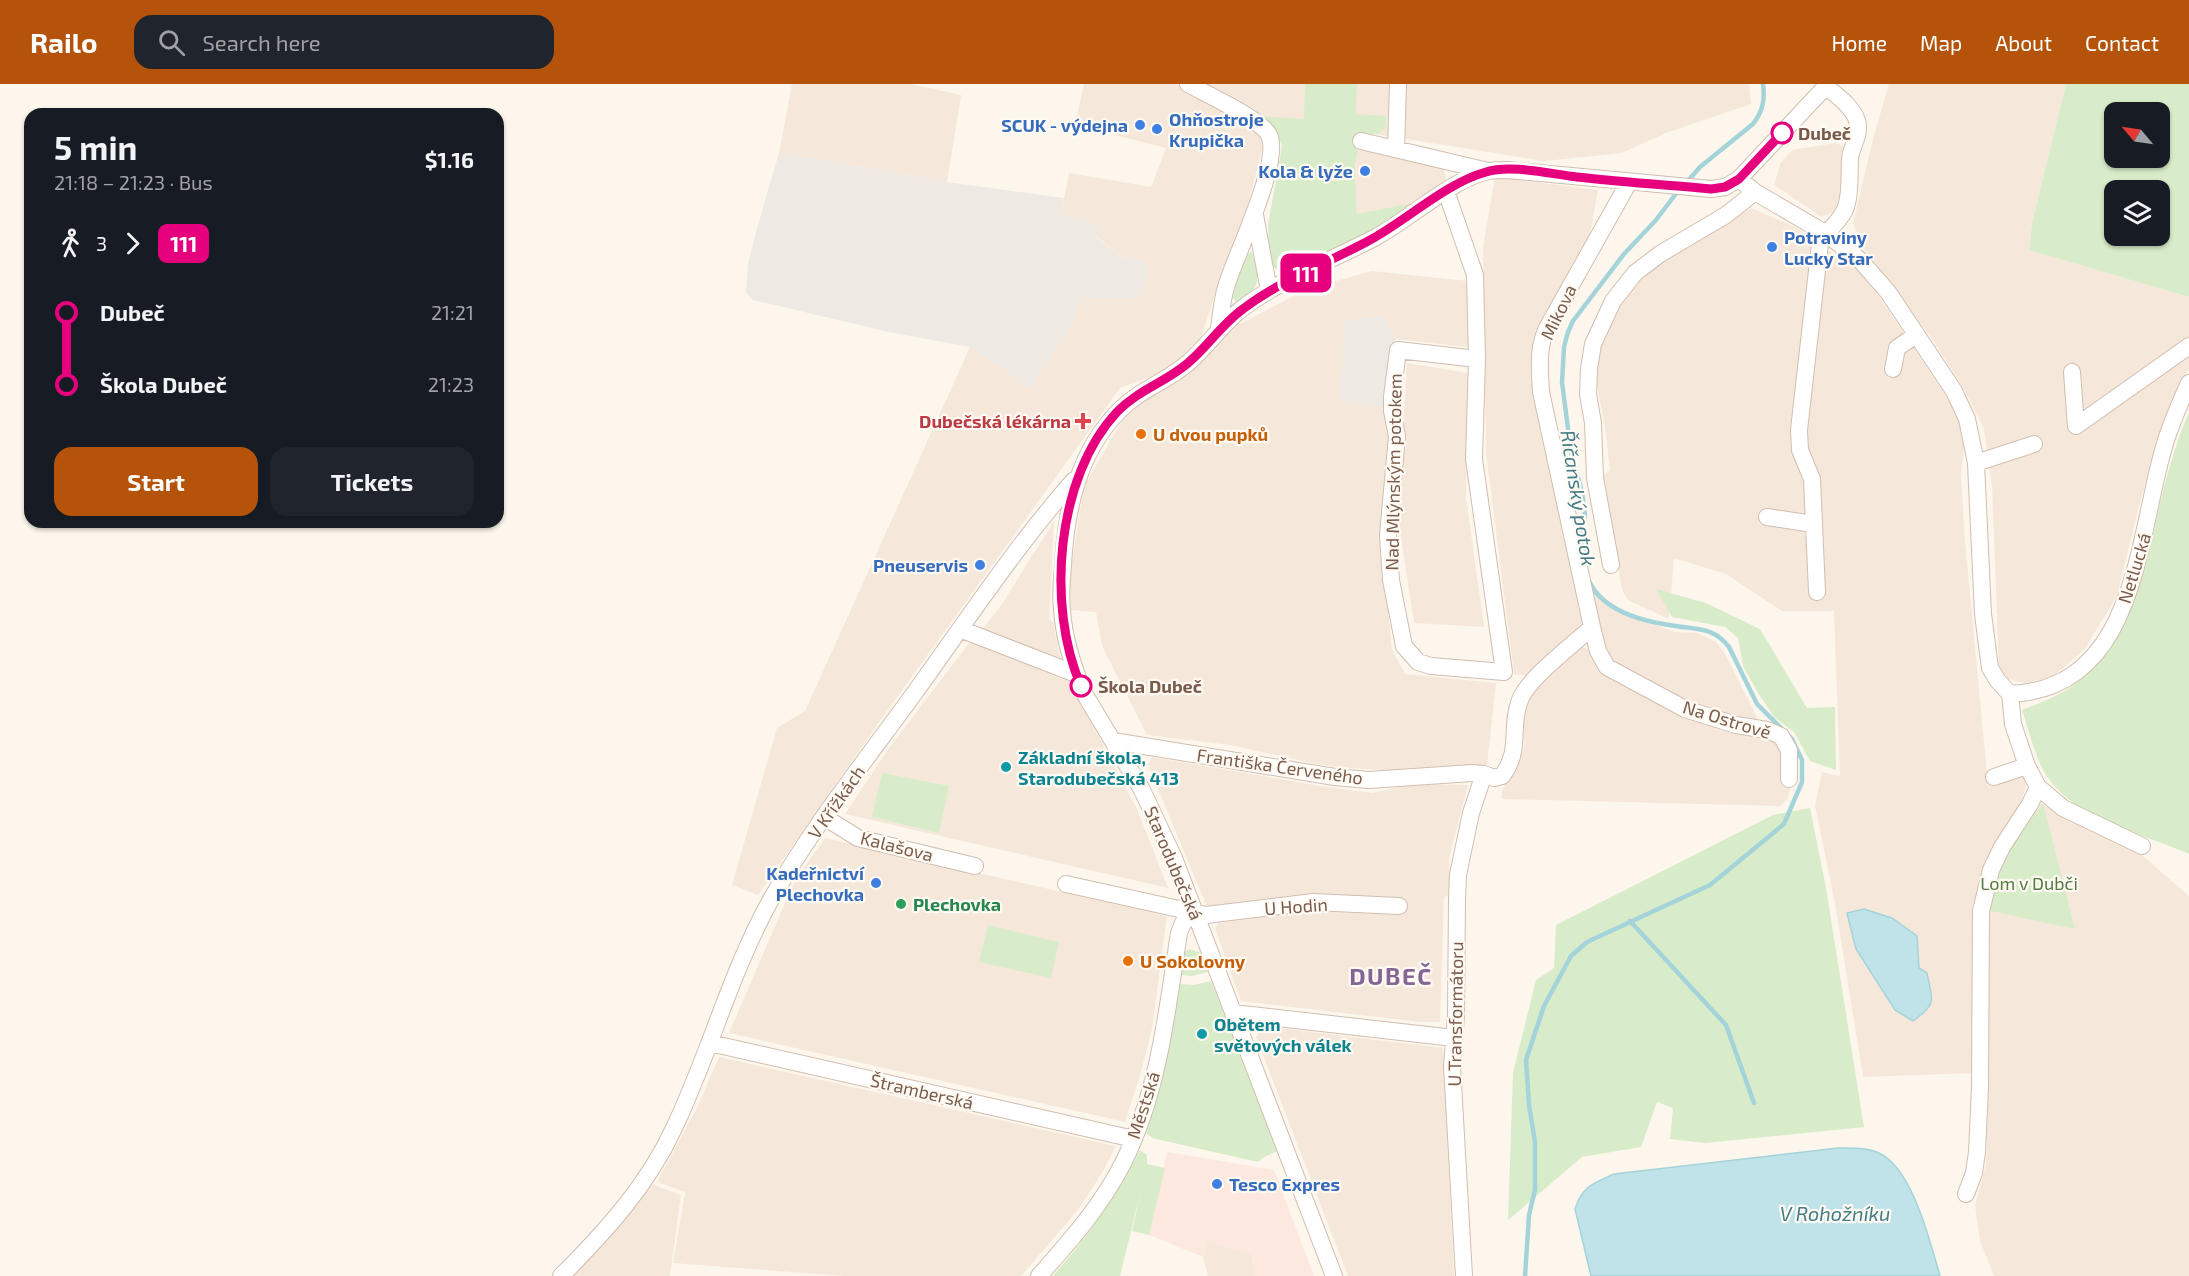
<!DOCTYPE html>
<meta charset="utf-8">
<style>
:root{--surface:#171b24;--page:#20242c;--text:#f1f3f6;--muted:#9ea1a6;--accent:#b45309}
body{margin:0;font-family:"Exo 2",sans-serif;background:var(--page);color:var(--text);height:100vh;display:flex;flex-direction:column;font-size:22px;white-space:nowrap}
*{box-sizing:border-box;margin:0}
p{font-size:20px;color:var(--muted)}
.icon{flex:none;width:33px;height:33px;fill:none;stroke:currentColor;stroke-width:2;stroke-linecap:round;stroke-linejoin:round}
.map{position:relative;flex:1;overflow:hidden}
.drawer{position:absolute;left:24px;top:24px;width:480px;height:420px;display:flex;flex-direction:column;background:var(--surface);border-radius:18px;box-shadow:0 2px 4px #0004}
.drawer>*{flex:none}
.badge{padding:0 12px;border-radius:9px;font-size:21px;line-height:39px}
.needle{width:39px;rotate:299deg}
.controls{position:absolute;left:2104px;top:18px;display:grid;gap:12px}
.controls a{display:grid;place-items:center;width:66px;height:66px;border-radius:12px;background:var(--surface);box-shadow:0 2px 4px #0004;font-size:30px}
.map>.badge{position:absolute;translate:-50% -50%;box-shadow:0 0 0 3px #fff}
.legs{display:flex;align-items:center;gap:9px;height:66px;padding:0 30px;font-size:20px}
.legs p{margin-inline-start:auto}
.summary{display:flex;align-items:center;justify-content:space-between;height:102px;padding:0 30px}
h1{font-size:33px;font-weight:700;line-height:45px}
.cta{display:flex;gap:12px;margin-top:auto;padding:12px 30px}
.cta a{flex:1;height:69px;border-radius:18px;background:var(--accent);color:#fff;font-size:24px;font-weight:700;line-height:69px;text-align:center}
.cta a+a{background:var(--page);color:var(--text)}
ul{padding:0 30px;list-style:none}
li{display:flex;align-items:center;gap:21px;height:72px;font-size:22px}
li i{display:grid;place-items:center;width:9px;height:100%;margin:0 8px;background:currentColor}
li i::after{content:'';width:15px;height:15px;margin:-8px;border:4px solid;border-radius:50%;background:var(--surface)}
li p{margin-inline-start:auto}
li:first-child i{background:linear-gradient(#0000 50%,currentColor 0)}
li:last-child i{background:linear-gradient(currentColor 50%,#0000 0)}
header{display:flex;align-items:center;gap:36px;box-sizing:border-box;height:84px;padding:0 30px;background:var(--accent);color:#fff}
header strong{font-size:28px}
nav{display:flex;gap:33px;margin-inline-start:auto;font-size:21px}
.search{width:420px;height:54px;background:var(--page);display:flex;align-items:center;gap:15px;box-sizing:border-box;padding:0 21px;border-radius:18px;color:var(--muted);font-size:22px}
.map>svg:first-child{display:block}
</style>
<header>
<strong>Railo</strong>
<div class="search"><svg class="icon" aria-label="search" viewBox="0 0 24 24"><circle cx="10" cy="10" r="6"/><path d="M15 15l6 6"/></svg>Search here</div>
<nav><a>Home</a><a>Map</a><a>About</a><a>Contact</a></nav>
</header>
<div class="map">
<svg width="2189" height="1192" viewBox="0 0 2189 1192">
<rect width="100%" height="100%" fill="#fdf6ec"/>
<!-- residential -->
<path fill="#f5e8da" d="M792 0H910L961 11 947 98 779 69Z
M1084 0H1177L1265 53 1246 129 1213 217 1200 256 1168 286 1120 304 882 634 758 811 732 801 777 644 805 627 970 263 1031 305 1070 244 1081 214H1142L1147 188 1145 178 1120 172 1096 152 1099 140 1061 131 1069 89 1151 103 1166 64 1075 41Z
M1199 0H1749L1751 20 1666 49 1622 69 1545 77 1261 32Z
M1889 0H2066L2032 139 2029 166 2189 213V285L2171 319 2141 414 2117 512 2084 566 2051 594 2024 599 2008 595 1999 581 1992 402 1984 345 1963 303 1932 255 1865 166 1853 140 1873 55Z
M1835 59 1847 63 1841 118 1834 128 1822 133 1774 101 1780 80 1792 66Z
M1359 66 1438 80 1444 85 1446 95 1440 104 1414 121 1357 130 1355 82 1356 68Z
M1495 93 1598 106 1590 150 1535 248 1533 279 1587 542 1527 592 1514 590 1486 368 1483 164Z
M1751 124 1797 144 1858 187 1878 211 1957 328 1965 353 1961 391 1965 457 1988 700 2023 688 2026 701 2022 717 1998 755 1972 823 1974 989 1863 993 1835 819 1815 722 1822 688 1840 692 1834 527H1782L1726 490 1674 474 1669 535 1628 516 1622 506 1603 392 1610 386 1605 343 1597 301 1598 271 1625 209 1634 195Z
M1372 187 1468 197V263L1396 255 1382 232 1341 318 1385 323 1390 352 1380 445 1392 565 1405 590 1496 599 1487 681 1403 687 1348 684 1316 680 1230 661 1147 651 1102 562 1096 528 1071 526 1070 490 1084 402 1122 337 1154 307 1189 290 1238 241 1307 205Z
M1407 279 1468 289 1466 413 1484 543 1414 539 1398 433Z
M1054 437 1049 535 1053 538 1060 574 981 547 1002 520Z
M1593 499 1600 515 1614 526 1675 548 1698 549 1716 558 1725 570 1760 639 1686 622 1610 580 1586 500Z
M970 558 1070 598 1137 725 1168 804 845 730 889 664Z
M1578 561 1592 567 1678 631 1737 651 1765 648 1777 654 1792 697 1788 714 1781 722 1502 715V707L1524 663 1522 624 1530 609Z
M1152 673 1320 702 1372 709 1399 703 1400 700 1468 701 1449 774 1451 811 1444 813 1440 938H1420L1241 917 1215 844 1219 839 1307 827 1404 831V814L1315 810 1207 823 1148 681Z
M2040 719 2143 772 2189 812V1192H1994L1980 1157 1975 1121 1986 1080 1989 989 1987 827 2004 772Z
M825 754 1167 832 1152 945 1139 995 1125 1038 729 949 795 796Z
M1262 942 1443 964 1454 1192H1348L1256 953Z
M719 973 1116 1062 1102 1089 1078 1126 1021 1192H843L673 1179 685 1108 657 1098 698 1022Z
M652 1100 681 1111 670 1192H568L591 1170Z
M1207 1157 1252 1170 1254 1192H1208L1203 1173Z"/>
<!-- commercial -->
<path fill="#fde8e0" d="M1167 1068 1274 1086 1314 1192H1254L1252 1170 1207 1157 1203 1173 1149 1151Z"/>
<!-- industrial -->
<path fill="#efe9e4" d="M779 69 947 98 1064 114 1061 131 1099 140 1096 153 1120 172 1145 178 1147 188 1142 214H1081L1070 244 1031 305 970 263 889 248 753 216 746 209 748 180 757 144Z
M1382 232 1396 255 1385 323 1340 318 1344 237Z"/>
<!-- green -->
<path fill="#d8ecc9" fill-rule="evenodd" d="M1305 0H1357L1356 30 1386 32V43L1378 50 1361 49 1355 82 1357 130 1413 119 1414 121 1367 151 1284 190 1272 182 1269 171 1268 141 1282 62 1276 47 1261 32 1304 35Z
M2066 0H2189V213L2029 166 2032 139ZM2115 28H2160V74H2115ZM2115 106H2160V152H2115Z
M1252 168C1259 194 1263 204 1237 219L1232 213 1246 170Z
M2189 328V770C2143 749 2075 736 2046 691 2035 674 2029 646 2022 626 2040 619 2059 612 2075 600 2141 552 2147 465 2167 392 2173 370 2180 349 2189 328Z
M1656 505 1706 519 1760 545 1807 624 1835 623 1836 686 1810 677 1794 648 1775 634 1758 609 1743 582 1738 554 1725 543 1672 533Z
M882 689 949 702 939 749 872 733Z
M2043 719 2075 845 1987 826C1994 803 1997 773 2012 754 2022 740 2034 735 2043 719Z
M1810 724 1826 804 1864 1043 1705 1059 1670 1055 1673 1024 1657 1018 1641 1063 1582 1073 1508 1136 1513 989 1536 896 1554 884 1556 841 1773 731Z
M988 841 1059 858 1051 894 979 878Z
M1189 865 1201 869 1208 888 1192 892 1179 891 1183 869Z
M1211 897 1278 1067 1264 1073 1258 1078 1152 1054 1146 1049 1144 1045 1178 900 1194 901Z
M1140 1066 1147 1071V1080L1165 1084 1149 1151 1132 1147 1141 1106 1120 1192H1053C1088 1152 1115 1113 1140 1066Z"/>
<!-- water -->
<path fill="#bfe3e8" stroke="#a5d3da" stroke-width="1.5" d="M1864 825 1892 834 1917 852 1919 884 1927 889C1932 917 1938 919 1913 937L1895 926 1856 865 1847 829Z
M1838 1064C1851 1064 1867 1063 1879 1069 1913 1085 1930 1158 1940 1192H1591L1575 1125C1582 1102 1594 1099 1614 1090Z"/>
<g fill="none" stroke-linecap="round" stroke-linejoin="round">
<!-- stream -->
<path stroke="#a5d3da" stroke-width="4.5" d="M1686 99 1700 83 1753 40C1763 27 1765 16 1763 0
M1586 479 1582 452 1585 430 1582 408 1571 368 1562 298 1564 263 1568 248 1573 237 1624 170 1656 136 1678 107
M1630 837 1726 941 1754 1019
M1525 1192 1529 1131 1535 1106V1058L1529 1021 1526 976 1544 922 1571 872 1587 858 1710 801 1784 740 1802 698V676L1792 655 1757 620 1729 563C1713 543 1699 546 1676 542 1645 538 1603 528 1589 497"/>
<!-- minor casing -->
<g stroke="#d1beb0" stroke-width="18">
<path id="minor" d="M1188 0C1206 10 1261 35 1269 51 1282 77 1236 170 1227 200 1222 214 1221 230 1219 245
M1361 57 1488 87
M1396 65 1398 0
M1739 95 1755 108 1825 149 1860 176 1888 208 1954 307 1967 335 1976 379 1983 530 1990 584 1998 597 2010 610 2013 640 2027 682 2038 703 2063 724 2142 762
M1446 107 1475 191 1477 275 1474 375 1504 588 1431 582 1418 578 1404 562 1391 496 1388 451 1397 352 1392 327V313L1398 266 1477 275
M1255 131 1269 207
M1893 285 1897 264 1916 251
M2072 288 2076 342
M2076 342 2189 262
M1976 379 2034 360
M1767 433 1813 440
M1611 481 1595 394 1593 339 1588 310 1589 285 1593 260 1613 217 1635 189 1660 170 1726 131 1755 108
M1817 508 1812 395 1800 366 1799 346 1820 160C1826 146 1841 138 1846 123 1851 108 1849 92 1850 76 1850 65 1858 56 1858 45 1860 28 1837 11 1825 2
M1592 543 1598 567 1607 583 1685 625 1736 641 1767 646 1781 652 1789 666V695
M960 545 1076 590
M2010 610C2137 605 2137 453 2164 363 2170 341 2180 319 2189 299
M1113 657 1335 693 1369 696 1472 689 1484 690
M1994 693 2027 682
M824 733 858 754 975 782
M1066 800 1206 831 1313 818 1399 822
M1234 929 1454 954
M710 959 1134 1055
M1966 1110 1974 1089 1977 1068 1980 1003 1981 827 1991 786 2002 763 2030 720 2038 703
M561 1192C605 1148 648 1101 674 1044 709 971 730 890 769 819 811 744 866 676 916 607 967 536 1016 462 1074 396
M1039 1192C1070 1157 1102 1121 1123 1079 1159 1007 1167 927 1179 849L1183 839 1194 828
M1334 1192 1174 774 1142 706 1084 609C1073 583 1064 554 1062 526 1060 511 1062 496 1063 481 1066 426 1078 368 1119 327 1140 305 1168 297 1189 278 1207 262 1221 242 1240 226 1278 196 1333 176 1376 153 1408 136 1455 93 1489 87 1494 86 1501 86 1507 86L1711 105 1725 103 1739 95 1828 0
M1464 1192 1452 982 1456 932 1457 815 1458 791 1471 729 1484 690 1494 694 1502 692C1522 666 1509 644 1520 616 1528 594 1574 560 1592 543L1541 308C1540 286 1537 264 1547 244L1629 98"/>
</g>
<!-- minor -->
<use href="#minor" stroke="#fff" stroke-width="16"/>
</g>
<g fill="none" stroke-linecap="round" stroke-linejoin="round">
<!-- line-1 casing -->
<g stroke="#fff" stroke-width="14">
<path id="line-1" d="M1081 602C1046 522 1056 393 1117 328 1138 306 1166 298 1188 279 1208 262 1222 240 1243 225 1281 196 1328 179 1370 156 1407 136 1446 99 1486 88 1511 80 1550 90 1577 93 1621 98 1666 101 1711 105L1725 103 1739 95 1782 49"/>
</g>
<!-- line-1 -->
<use href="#line-1" stroke="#e6007e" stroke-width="9"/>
</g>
<!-- markers -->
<g fill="#3f7fe0" stroke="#fffaf3" stroke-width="2">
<circle cx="1140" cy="41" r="6"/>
<circle cx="1157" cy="45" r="6"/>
<circle cx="1365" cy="87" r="6"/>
<circle cx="1772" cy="163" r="6"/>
<circle cx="980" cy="481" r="6"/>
<circle cx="876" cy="799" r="6"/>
<circle cx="1217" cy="1100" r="6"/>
</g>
<g fill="#fff" stroke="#e6007e" stroke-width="3">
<circle cx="1782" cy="49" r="10"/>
<circle cx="1081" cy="602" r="10"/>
</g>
<path fill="#e0444e" stroke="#fffaf3" stroke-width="2" d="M1080 328h6v6h6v6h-6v6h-6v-6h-6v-6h6z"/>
<g fill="#e8710a" stroke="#fffaf3" stroke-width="2">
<circle cx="1141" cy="350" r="6"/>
<circle cx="1128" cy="877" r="6"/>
</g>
<g fill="#0f9aa8" stroke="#fffaf3" stroke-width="2">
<circle cx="1006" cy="683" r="6"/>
<circle cx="1202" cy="950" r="6"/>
</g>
<circle fill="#2e9e5b" stroke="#fffaf3" stroke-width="2" cx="901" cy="820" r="6"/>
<g text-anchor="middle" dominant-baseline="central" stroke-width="4.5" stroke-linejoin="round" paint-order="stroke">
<!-- shop labels -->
<g font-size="18" font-weight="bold" fill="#366cbe" stroke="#fffaf3" text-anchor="end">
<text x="1169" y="35" text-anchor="start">Ohňostroje<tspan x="1169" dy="21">Krupička</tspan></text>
<text x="1128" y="41">SCUK - výdejna</text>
<text x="1353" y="87">Kola &amp; lyže</text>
<text x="1784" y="153" text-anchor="start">Potraviny<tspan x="1784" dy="21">Lucky Star</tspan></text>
<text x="968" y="481">Pneuservis</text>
<text x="864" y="789">Kadeřnictví<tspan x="864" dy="21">Plechovka</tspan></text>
<text x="1229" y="1100" text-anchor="start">Tesco Expres</text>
</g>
<!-- stop labels -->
<g font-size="18" font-weight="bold" fill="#7a5c4d" stroke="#fffaf3" text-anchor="start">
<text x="1798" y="49">Dubeč</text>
<text x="1098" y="602">Škola Dubeč</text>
</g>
<!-- street labels -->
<g font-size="18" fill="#7a5c4d" stroke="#fffaf3">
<text transform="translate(1558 228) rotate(-64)">Mikova</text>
<text transform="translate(1393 388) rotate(-89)">Nad Mlýnským potokem</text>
<text transform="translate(2134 484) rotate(-73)">Netlucká</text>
<text transform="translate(1727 635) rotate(17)">Na Ostrově</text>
<text transform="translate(1280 682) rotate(8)">Františka Červeného</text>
<text transform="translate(836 718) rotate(-55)">V Křížkách</text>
<text transform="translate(897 762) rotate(14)">Kalašova</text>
<text transform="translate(1174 779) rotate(67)">Starodubečská</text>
<text transform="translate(1296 822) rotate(-4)">U Hodin</text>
<text transform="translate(1455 930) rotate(-89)">U Transformátoru</text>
<text transform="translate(922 1007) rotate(13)">Štramberská</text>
<text transform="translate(1143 1021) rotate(-72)">Městská</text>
</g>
<!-- health labels -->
<g font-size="18" font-weight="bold" fill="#be3a42" stroke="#fffaf3" text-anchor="end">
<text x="1071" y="337">Dubečská lékárna</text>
</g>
<!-- food labels -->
<g font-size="18" font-weight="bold" fill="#c56008" stroke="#fffaf3" text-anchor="start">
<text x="1153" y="350">U dvou pupků</text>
<text x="1140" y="877">U Sokolovny</text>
</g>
<!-- culture labels -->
<g font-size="18" font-weight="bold" fill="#0d838f" stroke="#fffaf3" text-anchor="start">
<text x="1018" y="673">Základní škola,<tspan x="1018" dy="21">Starodubečská 413</tspan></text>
<text x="1214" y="940">Obětem<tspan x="1214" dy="21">světových válek</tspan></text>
</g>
<!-- park labels -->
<g font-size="18" fill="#537a41" stroke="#fffaf3">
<text x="2029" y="799">Lom v Dubči</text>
</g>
<!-- leisure labels -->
<g font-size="18" font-weight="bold" fill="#27864d" stroke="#fffaf3" text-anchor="start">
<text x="913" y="820">Plechovka</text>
</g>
<!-- water labels -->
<g font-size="20" font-style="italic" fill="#437c86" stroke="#fffaf3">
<text transform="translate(1579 414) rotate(81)">Říčanský potok</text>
<text x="1835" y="1129">V Rohožníku</text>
</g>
<!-- district labels -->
<g font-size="24" font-weight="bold" letter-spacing="1.5" fill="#846695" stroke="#fffaf3">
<text x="1391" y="891">DUBEČ</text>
</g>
</g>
</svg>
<div class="controls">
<a><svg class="needle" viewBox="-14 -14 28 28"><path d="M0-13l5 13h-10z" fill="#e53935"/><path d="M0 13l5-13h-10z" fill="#9ea1a6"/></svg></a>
<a><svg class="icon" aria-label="layers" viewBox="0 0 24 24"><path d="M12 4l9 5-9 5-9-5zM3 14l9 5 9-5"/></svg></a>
</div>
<b class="badge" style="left:1306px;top:189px;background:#e6007e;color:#fff">111</b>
<section class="drawer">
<div class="summary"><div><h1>5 min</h1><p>21:18 – 21:23 · Bus</p></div><b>$1.16</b></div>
<div class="legs"><svg class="icon" aria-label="walk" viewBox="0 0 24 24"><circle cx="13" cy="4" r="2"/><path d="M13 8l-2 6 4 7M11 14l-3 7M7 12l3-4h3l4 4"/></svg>3<svg class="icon" aria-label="forward" viewBox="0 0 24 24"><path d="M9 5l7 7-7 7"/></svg><b class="badge" style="background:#e6007e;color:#fff">111</b></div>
<ul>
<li><i style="color:#e6007e"></i><b>Dubeč</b><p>21:21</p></li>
<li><i style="color:#e6007e"></i><b>Škola Dubeč</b><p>21:23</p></li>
</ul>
<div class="cta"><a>Start</a><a>Tickets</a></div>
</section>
</div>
